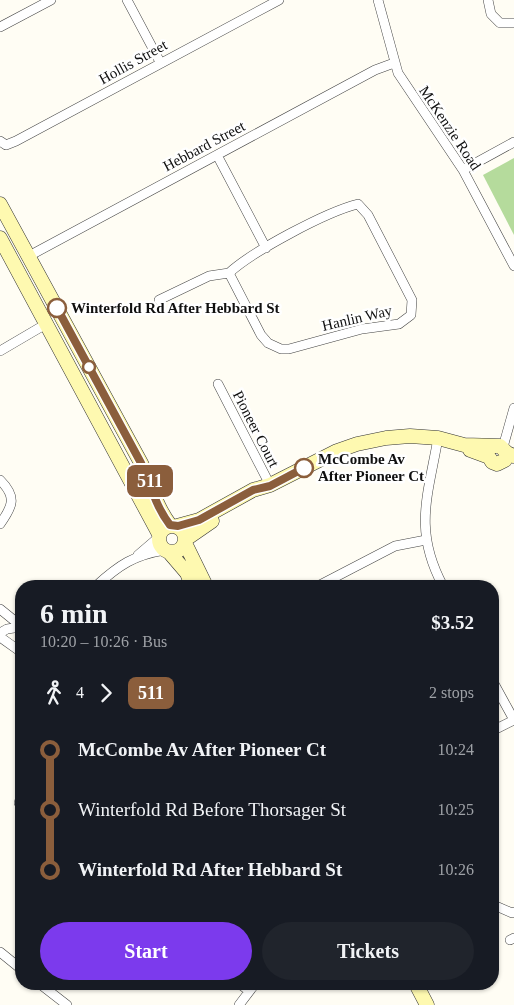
<!DOCTYPE html>
<meta charset="utf-8">
<style>
:root{--surface:#171b24;--page:#20242c;--text:#f1f3f6;--muted:#9ea1a6;--accent:#7c3aed}
body{margin:0;font-family:Georgia,serif;background:var(--page);color:var(--text);height:100vh;display:flex;flex-direction:column;font-size:19px;white-space:nowrap}
*{box-sizing:border-box;margin:0}
p{font-size:16px;color:var(--muted)}
.icon{flex:none;width:28px;height:28px;fill:none;stroke:currentColor;stroke-width:2;stroke-linecap:round;stroke-linejoin:round}
.map{position:relative;flex:1;overflow:hidden}
.details{position:absolute;left:15px;top:580px;width:484px;height:410px;display:flex;flex-direction:column;background:var(--surface);border-radius:20px;box-shadow:0 1px 4px #0004}
.details>*{flex:none}
.badge{padding:0 10px;border-radius:8px;font-size:18px;line-height:32px}
.map>.badge{position:absolute;translate:-50% -50%;box-shadow:0 0 0 2px #fff}
.legs{display:flex;align-items:center;gap:8px;height:55px;padding:0 25px;font-size:16px}
.legs p{margin-inline-start:auto}
.headline{display:flex;align-items:center;justify-content:space-between;height:85px;padding:0 25px}
h1{font-size:28px;font-weight:700;line-height:38px}
.primary-button{display:flex;gap:10px;margin-top:auto;padding:10px 25px}
.primary-button a{flex:1;height:58px;border-radius:30px;background:var(--accent);color:#fff;font-size:20px;font-weight:700;line-height:58px;text-align:center}
.primary-button a+a{background:var(--page);color:var(--text)}
ul{padding:0 25px;list-style:none}
li{display:flex;align-items:center;gap:18px;height:60px;font-size:19px}
li i{display:grid;place-items:center;width:8px;height:100%;margin:0 6px;background:currentColor}
li i::after{content:'';width:12px;height:12px;margin:-6px;border:4px solid;border-radius:50%;background:var(--surface)}
li p{margin-inline-start:auto}
li:first-child i{background:linear-gradient(#0000 50%,currentColor 0)}
li:last-child i{background:linear-gradient(currentColor 50%,#0000 0)}
.map>svg:first-child{display:block}
</style>
<div class="map">
<svg width="514" height="1005" viewBox="0 0 514 1005">
<rect width="100%" height="100%" fill="#fffdf4"/>
<!-- forest -->
<path fill="#b5db9c" d="M514 158V235L483 175Z"/>
<g fill="none" stroke-linecap="round" stroke-linejoin="round">
<!-- street casing -->
<g stroke="#434343" stroke-width="10">
<path id="street" d="M127 0 160 62
M378 0 398 73 463 170 514 266
M488 0 491 14 500 23H514
M0 27 51 0
M0 141 6 145 16 141 279 0
M217 155 266 248
M463 170 514 142
M358 204 368 215 412 300 411 315 399 324 362 329 289 349H281L268 343 261 335 229 273C253 251 326 212 358 204Z
M29 256 375 70 394 63
M159 300 209 276 229 273
M0 351 46 324
M218 384 270 485
M438 438C428 496 413 530 443 586
M503 447 514 408
M0 480C17 497 13 506 0 524
M138 555 159 537
M96 586C119 565 134 555 165 550
M318 586 395 546 426 540
M0 609 21 626
M0 633 7 629 21 627
M0 637 21 652
M492 680 514 720
M492 731 514 720
M21 796 19 803 21 806
M492 901 496 906 512 913 514 912
M510 940 514 938
M0 952 21 969
M40 984 67 1005
M240 984 249 991
M239 1005 255 984"/>
</g>
<!-- secondary casing -->
<g stroke="#323232" stroke-width="15">
<path id="secondary" d="M0 204 141 463C152 486 154 503 170 525
M0 238 159 534
M470 450 489 457 492 462 497 464 505 460 507 453
M159 539a13 13 0 1 1 26 0a13 13 0 1 1-26 0Z
M177 526 199 520 253 490 270 485 337 451 357 444 386 438 410 436 438 438 464 445 500 446 507 453 514 456
M186 539 212 521
M185 543 206 586
M169 552 187 573 192 586
M416 984 427 1005"/>
</g>
<!-- street -->
<use href="#street" stroke="#fff" stroke-width="9"/>
<!-- secondary -->
<use href="#secondary" stroke="#fef9b0" stroke-width="14"/>
</g>
<g fill="none" stroke-linecap="round" stroke-linejoin="round">
<!-- line-1 casing -->
<g stroke="#fff" stroke-width="11">
<path id="line-1" d="M57 308 141 463C152 486 154 504 170 525L178 526 199 520 253 490 270 486 304 468"/>
</g>
<!-- line-1 -->
<use href="#line-1" stroke="#8b5e3c" stroke-width="8"/>
</g>
<!-- markers -->
<g fill="#fff" stroke="#8b5e3c" stroke-width="2.5">
<circle cx="57" cy="308" r="9"/>
<circle cx="89" cy="367" r="6"/>
<circle cx="304" cy="468" r="9"/>
</g>
<g text-anchor="middle" dominant-baseline="central" stroke-width="5" stroke-linejoin="round" paint-order="stroke">
<!-- street labels -->
<g font-size="15" fill="#101010" stroke="#fff">
<text transform="translate(133 62) rotate(-29)">Hollis Street</text>
<text transform="translate(450 128) rotate(56)">McKenzie Road</text>
<text transform="translate(204 146) rotate(-28)">Hebbard Street</text>
<text transform="translate(357 318) rotate(-13)">Hanlin Way</text>
<text transform="translate(256 429) rotate(63)">Pioneer Court</text>
</g>
<!-- stop labels -->
<g font-size="15" font-weight="bold" fill="#101010" stroke="#fff" text-anchor="start">
<text x="71" y="308">Winterfold Rd After Hebbard St</text>
<text x="318" y="459">McCombe Av<tspan x="318" dy="17">After Pioneer Ct</tspan></text>
</g>
</g>
</svg>
<b class="badge" style="left:150px;top:481px;background:#8b5e3c;color:#fff">511</b>
<section class="details">
<div class="headline"><div><h1>6 min</h1><p>10:20 – 10:26 · Bus</p></div><b>$3.52</b></div>
<div class="legs"><svg class="icon" aria-label="walk" viewBox="0 0 24 24"><circle cx="13" cy="4" r="2"/><path d="M13 8l-2 6 4 7M11 14l-3 7M7 12l3-4h3l4 4"/></svg>4<svg class="icon" aria-label="forward" viewBox="0 0 24 24"><path d="M9 5l7 7-7 7"/></svg><b class="badge" style="background:#8b5e3c;color:#fff">511</b><p>2 stops</p></div>
<ul>
<li><i style="color:#8b5e3c"></i><b>McCombe Av After Pioneer Ct</b><p>10:24</p></li>
<li><i style="color:#8b5e3c"></i><span>Winterfold Rd Before Thorsager St</span><p>10:25</p></li>
<li><i style="color:#8b5e3c"></i><b>Winterfold Rd After Hebbard St</b><p>10:26</p></li>
</ul>
<div class="primary-button"><a>Start</a><a>Tickets</a></div>
</section>
</div>
